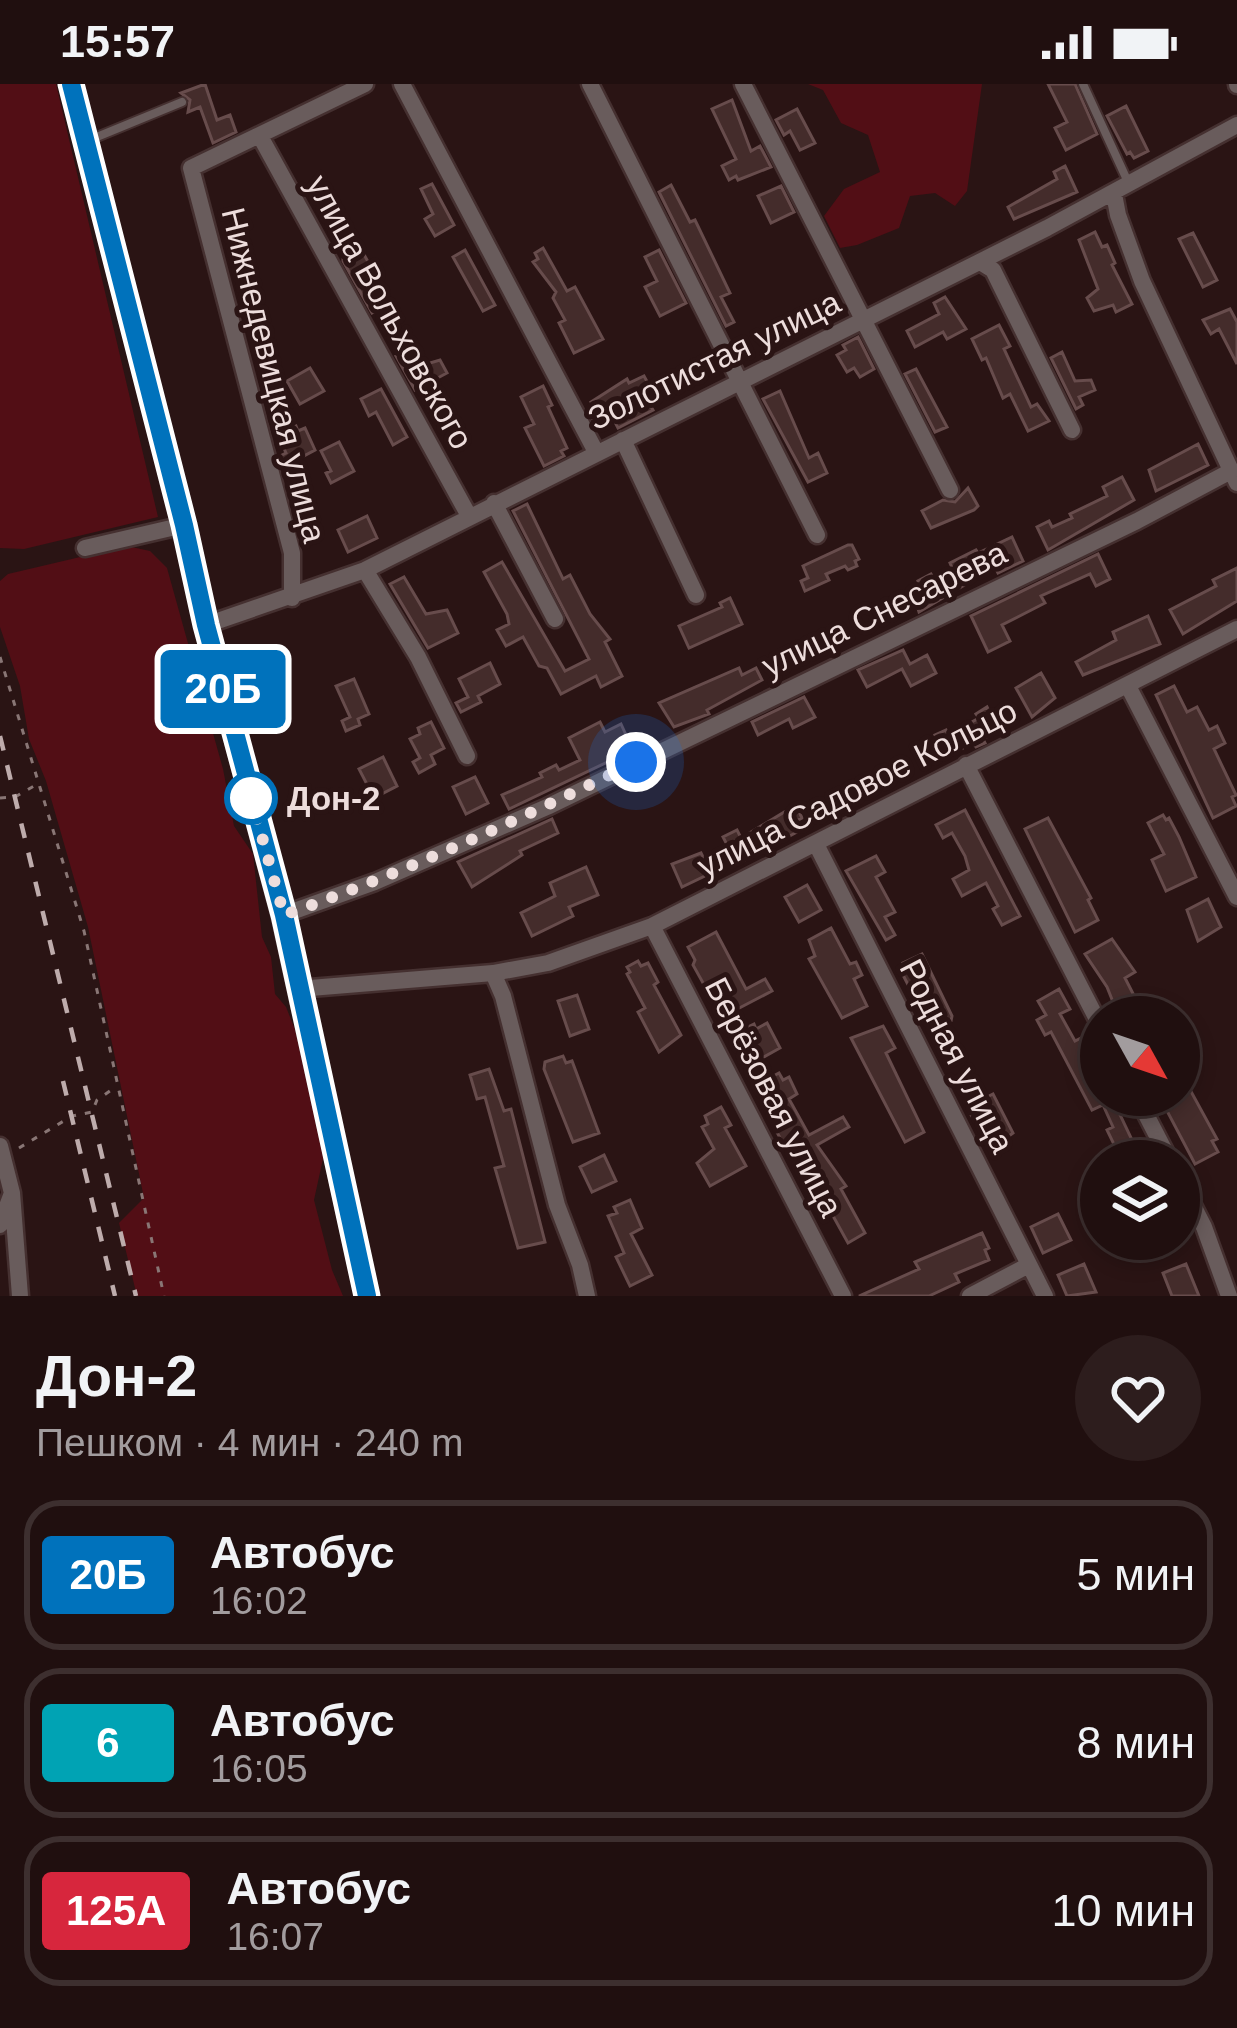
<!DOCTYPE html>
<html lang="ru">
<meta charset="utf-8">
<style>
:root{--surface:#200f0f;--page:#2d1d1d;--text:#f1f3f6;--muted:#a29c9e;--line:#3d2f2f}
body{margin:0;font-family:Helvetica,sans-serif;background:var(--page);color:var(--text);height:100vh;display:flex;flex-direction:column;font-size:45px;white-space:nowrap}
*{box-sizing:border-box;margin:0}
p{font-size:39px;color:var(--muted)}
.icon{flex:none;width:66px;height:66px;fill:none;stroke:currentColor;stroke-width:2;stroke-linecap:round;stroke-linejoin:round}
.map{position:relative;height:1212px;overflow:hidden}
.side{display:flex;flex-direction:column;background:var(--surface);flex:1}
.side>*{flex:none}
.badge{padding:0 24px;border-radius:9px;font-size:42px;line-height:78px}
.needle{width:78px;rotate:130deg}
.buttons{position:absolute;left:1080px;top:912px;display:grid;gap:24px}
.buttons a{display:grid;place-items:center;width:120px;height:120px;border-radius:50%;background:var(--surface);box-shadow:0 6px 18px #0003,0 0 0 3px var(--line);font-size:60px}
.you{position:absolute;width:60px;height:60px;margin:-30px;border:9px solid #fff;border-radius:50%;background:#1a73e8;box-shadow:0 0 0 18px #1a73e833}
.map>.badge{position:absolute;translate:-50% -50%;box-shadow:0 0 0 6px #fff}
.round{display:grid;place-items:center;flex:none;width:126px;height:126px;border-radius:63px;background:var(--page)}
.head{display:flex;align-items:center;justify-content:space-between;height:204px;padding:0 36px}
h1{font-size:57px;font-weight:700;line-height:90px}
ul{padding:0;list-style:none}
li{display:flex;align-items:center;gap:36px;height:150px;margin:0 24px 18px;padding:0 12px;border:6px solid var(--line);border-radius:36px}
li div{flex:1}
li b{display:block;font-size:45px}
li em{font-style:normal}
li .badge{min-width:132px;font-weight:700;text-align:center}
.status{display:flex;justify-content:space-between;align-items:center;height:84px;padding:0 60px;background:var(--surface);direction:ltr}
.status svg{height:33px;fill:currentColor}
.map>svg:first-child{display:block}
</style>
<div class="status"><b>15:57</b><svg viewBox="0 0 49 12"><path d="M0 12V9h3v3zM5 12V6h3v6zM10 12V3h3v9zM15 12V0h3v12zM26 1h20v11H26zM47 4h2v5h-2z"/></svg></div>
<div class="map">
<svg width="1237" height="1212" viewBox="0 0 1237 1212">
<rect width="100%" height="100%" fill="#2a1414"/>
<!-- green -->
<path fill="#520e15" d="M0 0H56L158 433 24 465 0 464Z
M808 0H982L967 107 955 122 935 109 910 112 899 144 857 161 840 164 824 132 844 105 880 88 868 51 841 39 823 6Z
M127 462 150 467 167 484 223 685 234 742 253 770 262 853 271 873 275 910 286 923 298 953 324 1070 314 1116 332 1186 343 1212H137L119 1139 144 1114 88 843 46 697 29 655 20 602 0 543V497L8 490Z"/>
<!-- building -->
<path fill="#442c2b" stroke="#674c4c" stroke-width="3" d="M205 0 217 36 230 31 236 48 213 59 200 23 188 28 190 16 181 9Z
M1048 0H1075L1097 50 1066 66 1055 44 1067 38Z
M732 16 751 67 760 62 771 83 738 96 736 92 729 96 722 82 736 75 712 25Z
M1126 22 1148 67 1134 74 1130 68 1127 70 1107 32Z
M797 25 815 59 800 66 790 47 784 51 776 36Z
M1065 82 1077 108 1014 135 1008 123 1057 95 1054 88Z
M432 100 454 141 435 152 425 135 433 130 421 105Z
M671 101 690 138 695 136 730 209 721 213 734 238 726 242 659 108Z
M781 102 794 128 771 139 758 112Z
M1095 148 1102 163 1107 161 1115 179 1112 181 1132 220 1116 228 1113 221 1094 227 1087 214 1098 205 1079 156Z
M1193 149 1217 196 1203 203 1179 155Z
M354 164 357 170 362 167 371 183 367 186 385 222 372 229 343 177V170Z
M543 164 567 207 575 203 603 255 574 269 559 239 565 236 553 214 556 208 533 178 538 175 535 169Z
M465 166 495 221 483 227 453 173Z
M659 166 686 219 660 232 645 203 657 197 645 173Z
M945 213 966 245 947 255 943 248 915 263 907 247 939 230 934 219Z
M1230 225 1237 238V280L1219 245 1211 250 1203 236Z
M999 241 1010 262 1004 265 1031 323 1037 320 1049 337 1028 347 1010 310 1003 314 986 274 982 276 972 255Z
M858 253 874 285 860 293 854 284 847 288 837 271 846 266 843 261Z
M410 264 420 282 440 276 447 289 415 306 396 272Z
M1062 268 1075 297 1091 296 1095 306 1079 313 1083 321 1076 325 1051 274Z
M310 284 324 307 300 320 287 297Z
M916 285 947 343 935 348 905 290Z
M644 292 656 314 648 317 653 326 618 344 614 336 598 345 589 328 595 325 591 318 627 295 629 299Z
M543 302 552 321 548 323 567 364 561 367 564 372 544 382 525 344 534 340 521 313Z
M381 305 407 353 393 361 376 328 369 332 361 315Z
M780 307 809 374 818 369 827 389 808 398 763 315Z
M296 342 298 347 305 344 315 366 283 383 280 372 286 369 278 350Z
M339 358 354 387 331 399 326 389 331 387 321 367Z
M1198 360 1208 381 1156 407 1149 386Z
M1122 393 1134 416 1048 466 1037 443 1049 437 1052 443 1072 434 1070 430 1107 412 1103 403Z
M968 404 978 422 974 426 931 444 922 427 943 416 955 418Z
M527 420 563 495 570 491 590 530 610 555 605 558 622 592 601 603 596 592 561 610 547 584 539 582 523 553 506 562 497 546 509 540 507 530 484 488 502 478 565 587 589 575 513 427Z
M367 432 377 454 348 468 338 446Z
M1012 453 1023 477 998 489 995 483 919 528 913 508 921 503 918 497 931 490 934 495 953 486 950 479 976 466 978 469Z
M848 461H852L859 475 855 477 857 482 848 486 845 482 826 490 829 496 805 507 801 497 808 494 803 482Z
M1098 470 1110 495 1096 502 1090 490 1041 512 1045 519 1002 541 1010 557 988 568 971 532Z
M1237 484V517L1183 550 1170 526 1216 502 1213 496Z
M404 493 426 530 447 526 458 549 428 564 390 500Z
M730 514 742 540 689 564 679 542 722 523 720 519Z
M1148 532 1160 560 1083 591 1076 578 1116 556 1113 548Z
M903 566 910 580 927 571 936 589 911 602 902 585 867 603 858 586Z
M490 579 500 600 478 612 481 618 461 628 456 619 468 613 459 595Z
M739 584 742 591 756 584 762 596 707 626 709 630 674 643 659 619Z
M1041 589 1055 614 1032 633 1016 604Z
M354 595 369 630 358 635 360 641 346 647 342 637 350 633 336 602Z
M1174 602 1187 628 1197 623 1209 646 1217 642 1225 659 1214 665 1236 711 1232 713 1236 722 1213 734 1156 611Z
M804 613 815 633 793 644 789 635 758 651 752 638Z
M987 623 990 629 1002 623 1011 640 983 655 985 659 976 663 973 659 938 677 929 659 937 655 935 651 946 646 948 651 979 634 976 630Z
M431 638 444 664 431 671 435 680 419 689 413 678 420 674 410 655 420 650 418 644Z
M600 638 605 648 621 640 631 662 616 669 618 673 509 725 502 711 542 693 540 689 556 681 559 686 580 676 569 654Z
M383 673 397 702 374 714 359 685Z
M475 693 488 719 466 730 453 703Z
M796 721 802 734 794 738 799 747 737 780 723 753 737 746 741 754Z
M965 726 1020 832 1002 841 993 825 998 822 986 799 962 812 953 795 969 786 965 772 952 749 943 754 936 741Z
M1163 731 1166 736 1169 734 1179 753 1196 793 1166 807 1152 776 1164 770 1148 739Z
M1048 734 1091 814 1088 816 1098 836 1075 848 1025 745Z
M552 735 558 749 520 767 522 771 472 803 458 778Z
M701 769 711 789 682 803 672 780Z
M876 772 885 788 876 793 895 828 885 833 895 851 886 856 846 787Z
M586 783 598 811 569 823 573 832 532 852 521 829 555 812 550 799Z
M807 801 821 826 799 838 785 813Z
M1208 815 1221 843 1198 857 1187 826Z
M831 844 850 880 856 878 862 891 854 895 867 922 842 934 809 875 815 872 809 856Z
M716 848 746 905 765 895 772 907 722 933 693 881 695 876 688 863Z
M1112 855 1135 888 1125 894 1145 933H1119L1107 903 1085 870Z
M922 870 952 932 951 937 932 947 903 891 908 888 903 879Z
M638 877 641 882 648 879 658 898 654 901 681 951 659 968 638 928 645 924 627 890 630 888 627 883Z
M1059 905 1070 925 1060 930 1075 957 1083 953 1098 981 1101 980V1011H1123L1113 1016 1142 1077H1122L1107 1046 1113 1043 1103 1021 1092 1026 1051 948 1045 951 1037 936 1046 931 1038 917Z
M577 911 589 945 570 952 558 917Z
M767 939 780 964 751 980 734 950 754 940 756 945Z
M883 942 895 964 886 969 924 1048 905 1058 851 954Z
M563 972 566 979 572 977 599 1049 573 1058 544 985 545 978Z
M489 985 504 1027 511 1025 545 1158 518 1164 495 1084 504 1082 485 1013 477 1015 470 991Z
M779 989 783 996 789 993 797 1010 789 1015 809 1051 843 1033 849 1043 817 1061 846 1102 841 1105 865 1149 848 1159 822 1112 819 1114 807 1093 811 1091 800 1070 796 1072 789 1060 785 1063 773 1041 781 1037 765 1005 770 1002 766 996Z
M1188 1002 1217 1055 1212 1057 1218 1068 1195 1080 1166 1025 1170 1022 1166 1015 1179 1011Z
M985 1008 987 1013 993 1010 1013 1049 991 1065 970 1029 973 1028 967 1017Z
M721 1023 731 1041 725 1044 746 1082 710 1102 697 1079 714 1065 702 1043 708 1040 705 1032Z
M604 1071 616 1097 592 1108 580 1083Z
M630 1116 642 1144 631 1150 652 1191 630 1202 616 1173 624 1169 608 1132 617 1129 614 1123Z
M1058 1130 1071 1156 1043 1169 1031 1143Z
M982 1149 989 1164 985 1166 989 1176 955 1190 959 1198 929 1212H859L919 1185 915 1178Z
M1084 1180 1096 1208 1067 1212 1058 1191Z
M1186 1180 1199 1212H1172L1163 1189Z"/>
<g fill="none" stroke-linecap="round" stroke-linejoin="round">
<!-- service casing -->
<g stroke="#453030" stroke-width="12">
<path id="service" d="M1083 0 1128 98
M87 57 182 18"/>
</g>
<!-- minor casing -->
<g stroke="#453030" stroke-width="21">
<path id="minor" d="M402 0 596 368
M590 0 817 451
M743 0 950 406
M1237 0V1
M260 52 469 432
M1114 110 1118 131 1142 197 1237 399
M980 178 993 186 1072 346
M623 356 696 511
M494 419 555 535
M85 464 184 441
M365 486 418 573 467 672
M292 514V469L191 84 365 0
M206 541 365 486 1047 144 1237 41
M1128 602 1237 813
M966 681 1101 943
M816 760 1045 1212
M283 831 375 798 547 723 1137 437 1231 387
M652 842 843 1212
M493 889 503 912 557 1121 580 1181 587 1212
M298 905 493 889 548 879 652 842 1237 545
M1136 1011 1170 1077
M0 1062 12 1109 0 1141
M1179 1094 1204 1143 1229 1212
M12 1109 20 1212
M970 1212 1029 1181"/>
</g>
<!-- tertiary casing -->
<g stroke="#453030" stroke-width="26">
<path id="tertiary" d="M71 0 184 441 206 541 283 831 367 1212"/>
</g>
<!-- path -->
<path stroke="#897675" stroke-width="3" stroke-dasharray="6 9" stroke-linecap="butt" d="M0 573 84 847 164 1212
M0 714 15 713 39 699
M19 1064 72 1032 92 1028 97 1016 114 1004"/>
<!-- service -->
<use href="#service" stroke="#695c5c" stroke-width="8"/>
<!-- minor -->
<use href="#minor" stroke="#695c5c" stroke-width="16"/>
<!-- tertiary -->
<use href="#tertiary" stroke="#695c5c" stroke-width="21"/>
<!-- rail -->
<path stroke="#beacac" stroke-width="4.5" stroke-dasharray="15 15" stroke-linecap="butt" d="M0 652 136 1212
M63 997 115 1212"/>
</g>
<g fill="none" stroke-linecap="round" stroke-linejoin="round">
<!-- line casing -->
<g stroke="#fff" stroke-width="27">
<path id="line" d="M71 0 184 441 206 541 284 831 367 1212"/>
</g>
<!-- line -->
<use href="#line" stroke="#0072bc" stroke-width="18"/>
<!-- walk -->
<path stroke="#eddddc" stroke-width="12" stroke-dasharray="0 21.6" d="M251 714 284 831C405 788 521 735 636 678"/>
</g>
<!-- markers -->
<circle fill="#fff" stroke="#0072bc" stroke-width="6" cx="251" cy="714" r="24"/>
<g text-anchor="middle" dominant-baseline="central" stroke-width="10" stroke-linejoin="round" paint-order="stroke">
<!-- street labels -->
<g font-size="33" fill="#eddddc" stroke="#2a1414">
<text transform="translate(390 228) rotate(61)">улица Вольховского</text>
<text transform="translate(714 276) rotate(-26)">Золотистая улица</text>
<text transform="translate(274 291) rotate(76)">Нижнедевицкая улица</text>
<text transform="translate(884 525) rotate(-26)">улица Снесарева</text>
<text transform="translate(857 704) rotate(-27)">улица Садовое Кольцо</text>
<text transform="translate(957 972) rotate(63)">Родная улица</text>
<text transform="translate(774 1013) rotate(63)">Берёзовая улица</text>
</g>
<!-- stop labels -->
<g font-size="33" font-weight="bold" fill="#eddddc" stroke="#2a1414" text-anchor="start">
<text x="287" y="714">Дон-2</text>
</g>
</g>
</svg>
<div class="buttons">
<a><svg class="needle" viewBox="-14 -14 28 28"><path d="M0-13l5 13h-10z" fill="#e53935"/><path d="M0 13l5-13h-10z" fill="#a29c9e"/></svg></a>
<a><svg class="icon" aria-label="layers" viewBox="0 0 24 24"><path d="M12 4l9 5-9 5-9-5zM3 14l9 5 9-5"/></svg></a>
</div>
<div class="you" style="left:636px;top:678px"></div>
<b class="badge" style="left:223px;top:605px;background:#0072bc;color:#fff">20Б</b>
</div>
<section class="side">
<div class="head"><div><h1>Дон-2</h1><p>Пешком · 4 мин · 240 m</p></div><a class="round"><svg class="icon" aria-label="heart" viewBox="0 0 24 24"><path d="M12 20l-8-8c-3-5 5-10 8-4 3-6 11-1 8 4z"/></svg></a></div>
<ul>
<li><span class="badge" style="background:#0072bc;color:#fff">20Б</span><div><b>Автобус</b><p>16:02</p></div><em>5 мин</em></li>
<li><span class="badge" style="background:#00a3b4;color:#fff">6</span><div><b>Автобус</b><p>16:05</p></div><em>8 мин</em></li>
<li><span class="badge" style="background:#d7263d;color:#fff">125А</span><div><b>Автобус</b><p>16:07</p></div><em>10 мин</em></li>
</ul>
</section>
